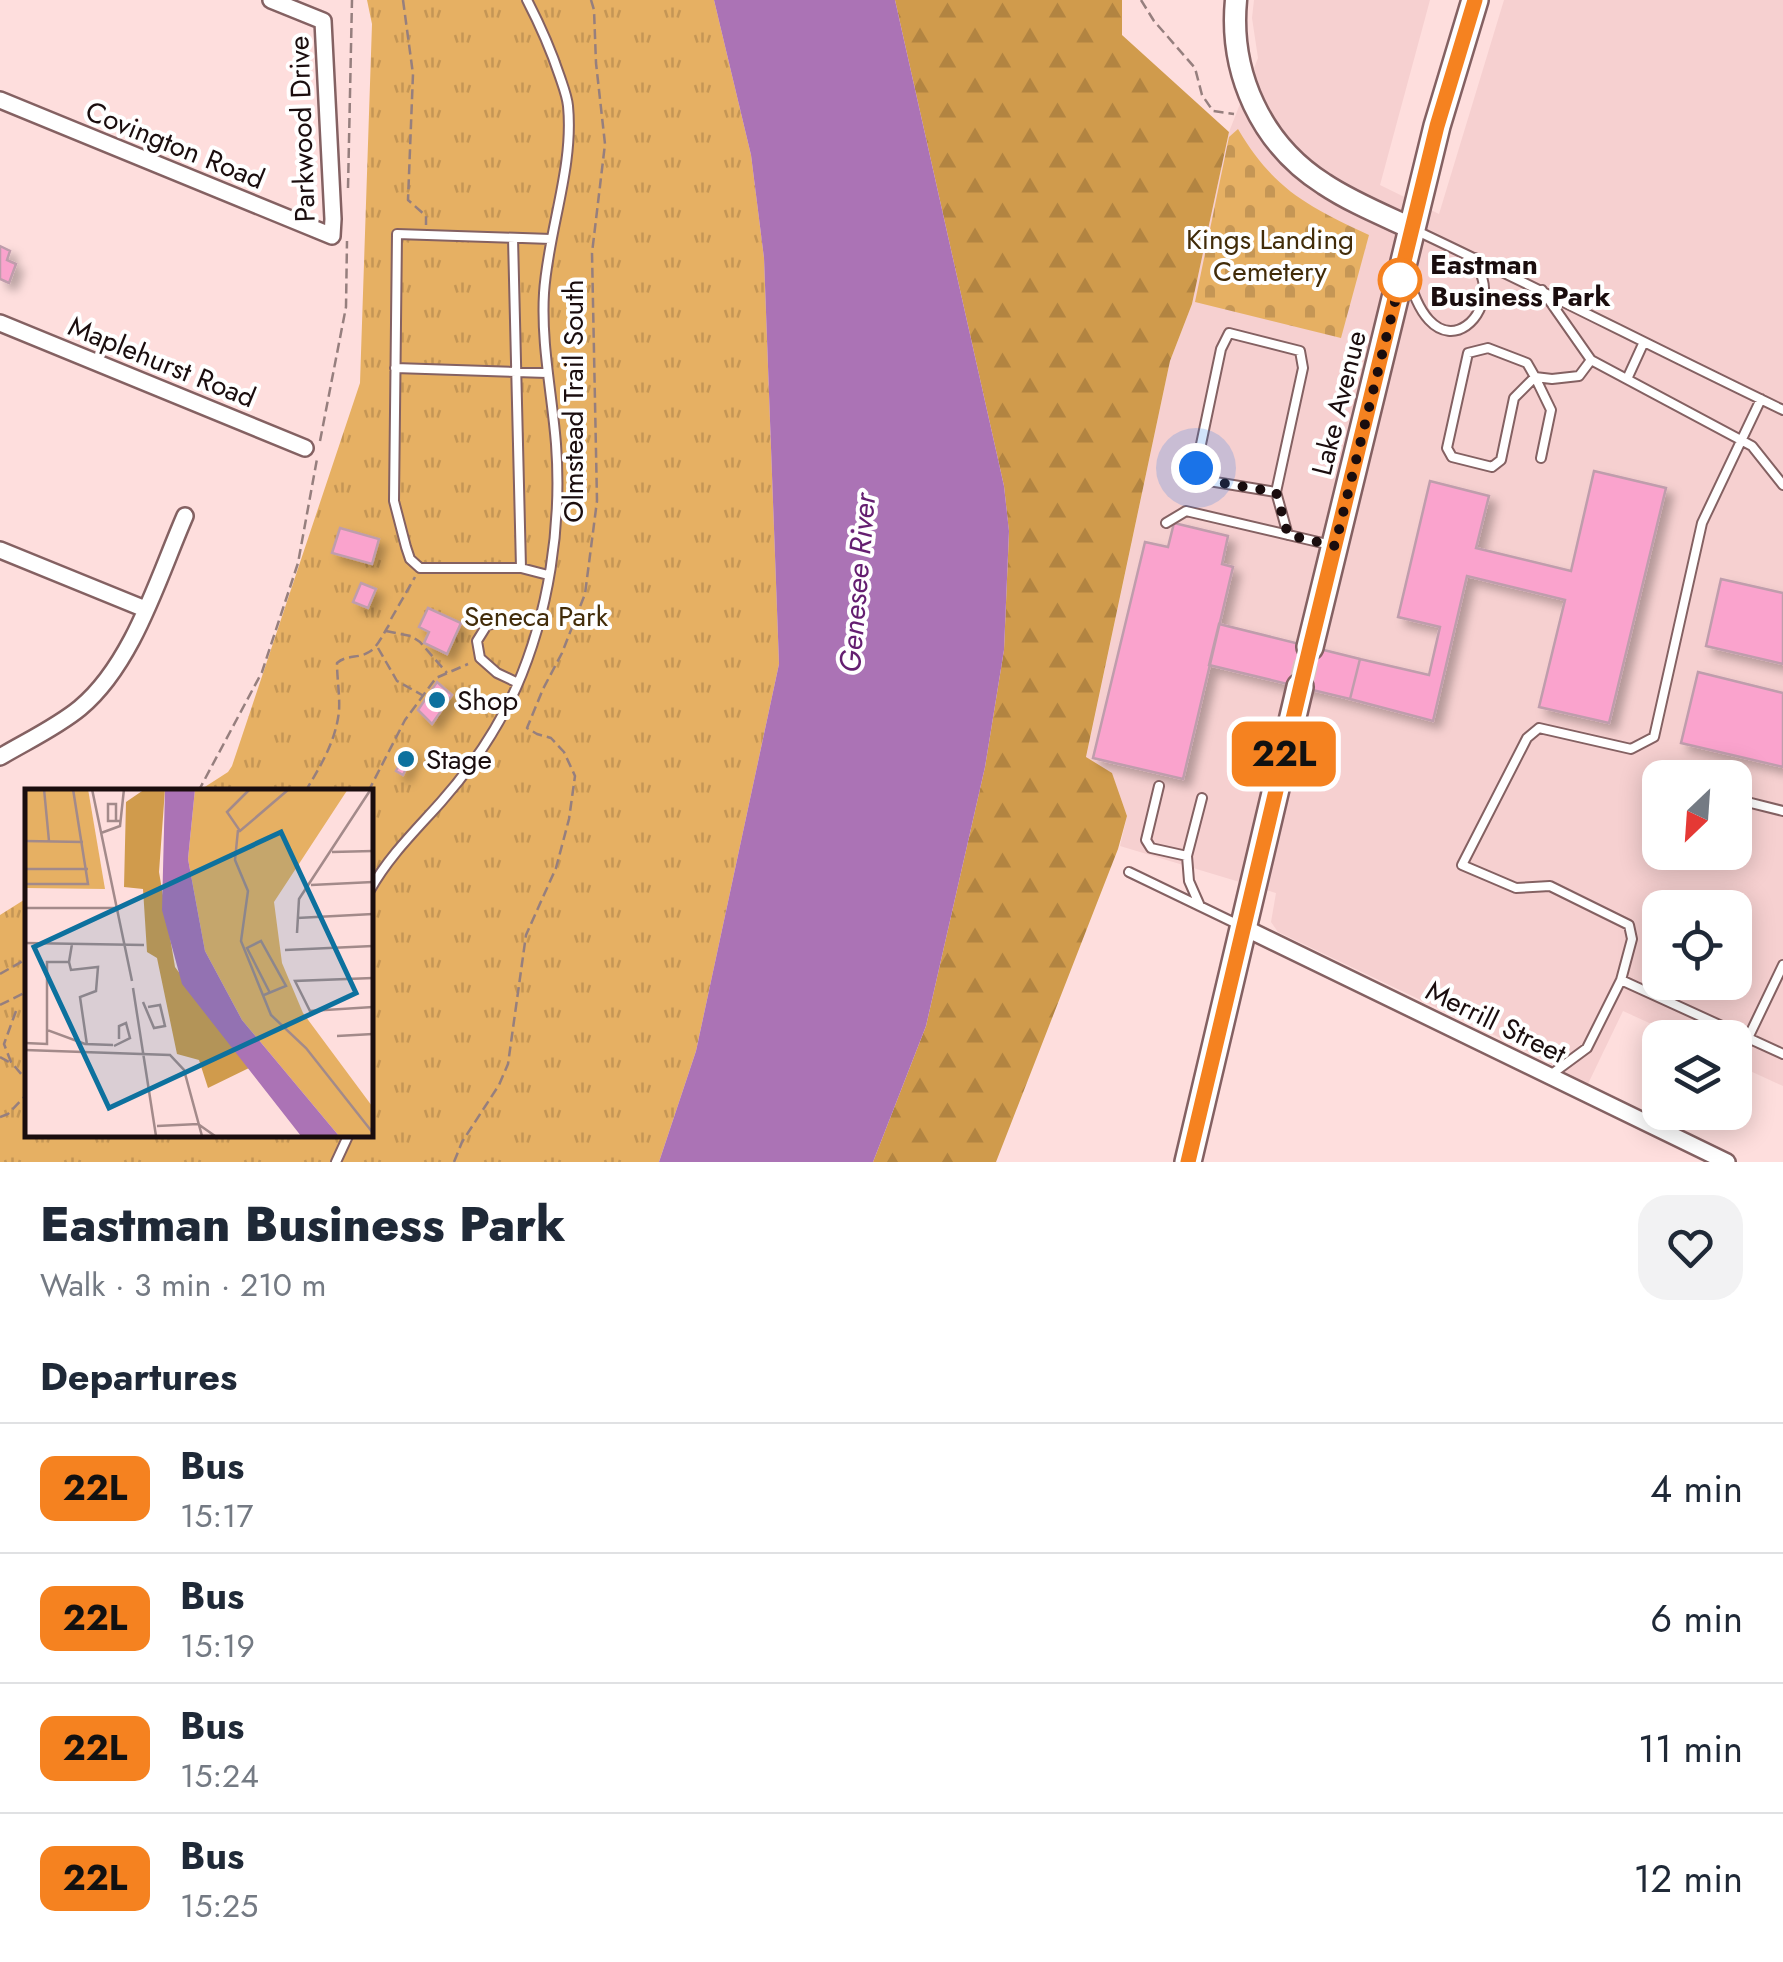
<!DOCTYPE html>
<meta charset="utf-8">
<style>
:root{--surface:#fff;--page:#f2f2f3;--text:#1f2937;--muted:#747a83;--line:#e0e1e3}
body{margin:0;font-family:Jost,sans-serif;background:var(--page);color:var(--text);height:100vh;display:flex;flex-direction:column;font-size:38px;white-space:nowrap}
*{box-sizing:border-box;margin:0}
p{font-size:32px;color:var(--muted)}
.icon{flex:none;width:55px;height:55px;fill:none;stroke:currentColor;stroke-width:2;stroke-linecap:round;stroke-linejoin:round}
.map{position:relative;height:1162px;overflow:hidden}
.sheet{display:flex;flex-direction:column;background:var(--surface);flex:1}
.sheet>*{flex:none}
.badge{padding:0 20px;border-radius:15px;font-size:35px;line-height:65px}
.needle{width:65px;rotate:205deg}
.buttons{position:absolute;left:1642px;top:760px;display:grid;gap:20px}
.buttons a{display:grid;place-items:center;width:110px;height:110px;border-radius:20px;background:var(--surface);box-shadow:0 5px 25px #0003;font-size:50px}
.you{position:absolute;width:50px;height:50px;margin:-25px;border:8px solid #fff;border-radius:50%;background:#1a73e8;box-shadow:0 0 0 15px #1a73e833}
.map>.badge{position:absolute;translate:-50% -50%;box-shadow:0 0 0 5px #fff}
h2{padding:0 40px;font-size:38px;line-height:90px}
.round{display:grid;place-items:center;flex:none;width:105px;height:105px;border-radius:30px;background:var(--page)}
.overview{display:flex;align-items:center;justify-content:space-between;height:170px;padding:0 40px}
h1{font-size:48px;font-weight:800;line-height:75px}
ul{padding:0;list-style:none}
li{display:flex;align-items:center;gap:30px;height:130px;padding:0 40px;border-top:2px solid var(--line)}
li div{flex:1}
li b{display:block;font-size:38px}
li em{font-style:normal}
li .badge{min-width:110px;font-weight:700;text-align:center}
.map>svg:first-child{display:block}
</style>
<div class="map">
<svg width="1783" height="1162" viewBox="0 0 1783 1162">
<defs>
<pattern id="forest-firs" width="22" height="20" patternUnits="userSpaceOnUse" patternTransform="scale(2.5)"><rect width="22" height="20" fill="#d09b4c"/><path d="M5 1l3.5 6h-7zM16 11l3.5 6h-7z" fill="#b28441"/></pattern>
<pattern id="cemetery-stones" width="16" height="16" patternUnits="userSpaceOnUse" patternTransform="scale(2.5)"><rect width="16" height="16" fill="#e6b063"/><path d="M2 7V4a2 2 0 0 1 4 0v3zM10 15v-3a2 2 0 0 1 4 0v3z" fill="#c59655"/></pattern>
<pattern id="park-tufts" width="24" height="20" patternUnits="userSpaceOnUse" patternTransform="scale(2.5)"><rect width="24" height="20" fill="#e6b063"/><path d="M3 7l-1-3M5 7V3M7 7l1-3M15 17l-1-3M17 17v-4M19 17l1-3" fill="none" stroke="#c59655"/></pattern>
<filter id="shadow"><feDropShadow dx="7" dy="7" stdDeviation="5" flood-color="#0004"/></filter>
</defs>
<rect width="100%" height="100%" fill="#fededd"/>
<!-- built -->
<path fill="#f6d0d0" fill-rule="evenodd" d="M1254 0H1430L1380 185 1439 214 1504 0H1783V1086L1735 1064V1038L1680 1037 1623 1011 1586 1088 1538 1056 1278 932 1271 922 1276 893 1120 846 1127 816 1112 774 1086 758 1170 361 1192 304 1229 132 1258 58 1252 18ZM1660 778H1735V852H1660ZM1660 908H1735V982H1660Z"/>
<!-- forest -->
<path fill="url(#forest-firs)" d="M895 0H1122V35L1229 132 1192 304 1170 361 1086 757 1112 773 1127 816 1118 849 996 1162H873L926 1026 985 767 1004 650 1009 532 1004 486Z"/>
<!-- cemetery -->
<path fill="url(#cemetery-stones)" d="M1238 129C1274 190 1308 206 1369 235L1341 338 1195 302 1229 137Z"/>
<!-- park -->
<path fill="url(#park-tufts)" d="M367 0H714L751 155 764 258 779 664 696 1051 659 1162H0V915L27 898 28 1134H370V792H197L228 772 232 766 360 383 372 24Z"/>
<!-- water -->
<path fill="#ab73b5" d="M714 0H895L1004 486 1009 531 1004 650 985 767 926 1026 873 1162H659L696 1051 779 664 764 258 751 155Z"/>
<!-- building -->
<path fill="#faa3cd" stroke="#bf9dac" stroke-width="2.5" filter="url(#shadow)" d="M0 246 10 251 7 260 16 264 9 283 0 279Z
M1594 471 1666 488 1609 723 1539 707 1565 600 1467 576 1433 721 1350 699 1360 659 1429 675 1440 627 1398 617 1430 481 1489 496 1476 548 1571 571Z
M1174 523 1228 536 1222 564 1233 567 1183 779 1093 758 1145 542 1168 547Z
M340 528 379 539 372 564 332 553Z
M1721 579 1783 593V664L1706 646Z
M361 583 376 589 368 608 353 602Z
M428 608 461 623 447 654 424 643 429 632 419 627Z
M1219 624 1360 659 1350 699 1209 665Z
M1698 672 1783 693V767L1681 743Z
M437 682 452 695 432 724 418 710Z
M407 749 414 752 403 775 396 771Z"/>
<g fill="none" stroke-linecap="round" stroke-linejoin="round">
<!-- primary-tunnel -->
<path stroke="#dcbfbe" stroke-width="25" stroke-dasharray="25 12" stroke-linecap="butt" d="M1300 687 1310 647"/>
<!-- service casing -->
<g stroke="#846162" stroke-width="12">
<path id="service" d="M1417 231C1540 289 1660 351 1783 410
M513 238 521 568H420L410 559 406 547 394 501 397 234 551 239
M1408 277C1413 292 1418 308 1429 320 1454 347 1485 319 1484 288 1484 278 1478 267 1475 258
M1591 360 1752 446 1783 485
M395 368 547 373
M1627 379 1643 344
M1541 458 1551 410 1535 377 1514 398 1501 460 1492 467 1452 457 1447 448 1468 353 1488 348 1527 363 1535 377 1552 379 1579 376 1591 360 1542 290
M1276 492 1203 480 1196 468 1221 349 1229 333 1300 351 1303 368 1276 492 1288 535
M1166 523 1186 511 1331 545
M521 568 548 575
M518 683 497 673 480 658 477 641 487 625 516 619 538 624
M1159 786 1146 840 1151 848 1187 856
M1735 799 1783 811
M1129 872 1239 925
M370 890C389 856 416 830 441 802 472 767 497 730 516 688 549 613 562 525 556 444 552 393 541 344 544 293 548 231 574 168 568 106 567 96 563 86 560 77 551 50 540 25 527 0
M1200 906 1189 881 1187 856 1202 798
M1621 980 1632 939 1629 925 1550 886 1516 888 1462 865 1527 738 1539 728 1631 749 1654 737 1702 523 1761 399
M1748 1038 1783 1054
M1549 1076 1587 1048 1621 980 1748 1038 1783 965
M336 1162 349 1134"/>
</g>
<!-- minor casing -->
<g stroke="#846162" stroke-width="20">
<path id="minor" d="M0 100 332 236 333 219 323 21 271 0
M0 323 305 448
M0 550 145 609
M0 757C27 741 57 727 80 708 133 664 158 578 185 516
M1243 927 1727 1162"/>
</g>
<!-- tertiary casing -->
<g stroke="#846162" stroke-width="25">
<path id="tertiary" d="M1236 0C1229 73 1261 144 1324 184 1351 202 1383 215 1413 229"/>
</g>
<!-- primary casing -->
<g stroke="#846162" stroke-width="30">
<path id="primary" d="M1310 647 1437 126 1475 0
M1188 1162 1300 687"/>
</g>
<!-- path -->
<path stroke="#967f7e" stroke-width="2.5" stroke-dasharray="10 5" stroke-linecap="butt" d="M403 0 413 74 408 200 426 216V225
M1141 0 1154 21 1195 68 1202 95 1213 111 1234 114
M348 188 352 0
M320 441 346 307 347 241
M391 619 415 577
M386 631 411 636 420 642 447 673
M378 648 397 681 422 695
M198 792 262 672 298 563 317 459
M305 792C320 767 336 741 339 711 340 695 337 679 337 663 348 654 358 659 369 652 378 647 383 634 389 625
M368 792 405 720 436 678 468 664
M0 974 28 958
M0 1005 28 991
M16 1011 4 1044 11 1062 28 1082
M0 1057 9 1062
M0 1117 8 1114 28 1093
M454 1162 462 1142 499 1085 508 1064 526 935 556 868 569 819 575 776 564 752 551 738 537 734 527 728 543 689 562 653 585 594 597 501 592 253 605 144 596 63 594 10 591 0"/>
<!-- service -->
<use href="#service" stroke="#fff" stroke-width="8"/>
<!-- minor -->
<use href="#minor" stroke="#fff" stroke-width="15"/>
<!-- tertiary -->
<use href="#tertiary" stroke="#fff" stroke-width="20"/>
<!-- primary -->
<use href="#primary" stroke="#fff" stroke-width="25"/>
</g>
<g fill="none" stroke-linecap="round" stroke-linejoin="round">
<!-- line casing -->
<g stroke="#fff" stroke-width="22">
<path id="line" d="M1188 1162 1310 647 1437 126 1475 0"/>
</g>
<!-- line -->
<use href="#line" stroke="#f58220" stroke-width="15"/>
<!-- walk -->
<path stroke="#1a0d0e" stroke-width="10" stroke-dasharray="0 18" d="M1196 468 1203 480 1276 492 1288 535 1335 546 1404 265 1400 280"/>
</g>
<!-- markers -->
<circle fill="#fff" stroke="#f58220" stroke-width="5" cx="1400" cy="280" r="20"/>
<g fill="#0d719e" stroke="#fff" stroke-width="4">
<circle cx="437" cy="700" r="10"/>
<circle cx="406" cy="759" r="10"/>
</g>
<g text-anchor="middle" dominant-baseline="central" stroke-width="8" stroke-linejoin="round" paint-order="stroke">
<!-- street labels -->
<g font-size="28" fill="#1a0d0e" stroke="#fff">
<text transform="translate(302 129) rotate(-92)">Parkwood Drive</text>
<text transform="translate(175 145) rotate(22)">Covington Road</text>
<text transform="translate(162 362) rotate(22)">Maplehurst Road</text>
<text transform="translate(573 401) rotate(-90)">Olmstead Trail South</text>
<text transform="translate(1339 403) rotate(-76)">Lake Avenue</text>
<text transform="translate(1496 1022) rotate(26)">Merrill Street</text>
</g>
<!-- park labels -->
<g font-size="28" fill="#422c09" stroke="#fff">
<text x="1270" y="239">Kings Landing<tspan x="1270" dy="32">Cemetery</tspan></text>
<text x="536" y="616">Seneca Park</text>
</g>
<!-- stop labels -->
<g font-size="28" font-weight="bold" fill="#1a0d0e" stroke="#fff" text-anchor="start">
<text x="1430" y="264">Eastman<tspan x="1430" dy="32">Business Park</tspan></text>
</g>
<!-- poi labels -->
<g font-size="28" fill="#1a0d0e" stroke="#fff" text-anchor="start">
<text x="457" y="700">Shop</text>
<text x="426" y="759">Stage</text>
</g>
<!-- water labels -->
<g font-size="30" font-style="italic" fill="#641e70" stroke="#fff">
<text transform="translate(857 583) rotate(-85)">Genesee River</text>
</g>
</g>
<!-- overview -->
<g transform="translate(25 789)">
<rect width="348" height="348" fill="#fededd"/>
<path d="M120 0H140L134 83 150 178 224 279 183 299 174 271 152 265 132 169 122 163 118 100 99 98 101 13Z" fill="#d09b4c"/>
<path d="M0 0H63L80 100 0 99Z" fill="#e6b063"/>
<path d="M170 0H323L249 113 257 174 278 224 347 317V347H314L217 231 180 162 163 70Z" fill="#e6b063"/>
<path d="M140 0H170L163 70 180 162 217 231 314 347H276L157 195 137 121Z" fill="#ab73b5"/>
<path fill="none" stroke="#a38a8a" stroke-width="2.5" d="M19 0 24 52M67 0 107 192M225 0 202 23 215 42 264 0M91 32V15H83V32H96M213 41 210 71 223 102 216 152 246 226 281 259 348 344M76 44 95 37 99 0M0 52 58 53M307 63 348 62M0 80H63M0 95H63L48 0M286 96 348 93M0 119H92M272 129 348 125M272 144 274 110 346 0M0 154 119 156M47 155 44 173H22V241L60 255 88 256M260 161 348 157M44 173 46 181 73 178 71 202 55 208 62 256M348 189 270 192 285 222 348 218M108 199 131 347M239 206 261 197 236 152 222 159 245 204M118 213 129 239 140 237 135 216 123 218M312 247 348 245M0 254 22 255V241M89 257 105 249 101 234 94 237V250M0 261 145 266 159 281 177 347M132 337 173 335 190 347"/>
<path fill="#0d719e" fill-opacity="0.15" stroke="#0d719e" stroke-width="5" d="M256 43 331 204 84 319 9 158Z"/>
<rect width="348" height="348" fill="none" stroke="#1a0d0e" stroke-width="5"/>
</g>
</svg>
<div class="buttons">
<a><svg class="needle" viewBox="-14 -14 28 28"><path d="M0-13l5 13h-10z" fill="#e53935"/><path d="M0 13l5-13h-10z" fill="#747a83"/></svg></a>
<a><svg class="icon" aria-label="locate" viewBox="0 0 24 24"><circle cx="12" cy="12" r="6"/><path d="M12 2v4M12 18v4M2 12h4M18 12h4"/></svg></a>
<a><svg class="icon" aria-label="layers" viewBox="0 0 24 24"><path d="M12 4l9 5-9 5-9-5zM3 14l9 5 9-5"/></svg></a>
</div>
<div class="you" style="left:1196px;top:468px"></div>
<b class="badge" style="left:1284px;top:754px;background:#f58220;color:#111">22L</b>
</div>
<section class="sheet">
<div class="overview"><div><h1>Eastman Business Park</h1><p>Walk · 3 min · 210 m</p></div><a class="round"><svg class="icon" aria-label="heart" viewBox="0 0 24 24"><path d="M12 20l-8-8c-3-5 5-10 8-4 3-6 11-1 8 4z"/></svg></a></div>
<h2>Departures</h2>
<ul>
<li><span class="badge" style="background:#f58220;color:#111">22L</span><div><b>Bus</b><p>15:17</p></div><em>4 min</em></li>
<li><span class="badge" style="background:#f58220;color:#111">22L</span><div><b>Bus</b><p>15:19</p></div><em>6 min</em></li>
<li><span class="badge" style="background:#f58220;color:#111">22L</span><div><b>Bus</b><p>15:24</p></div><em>11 min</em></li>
<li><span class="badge" style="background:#f58220;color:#111">22L</span><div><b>Bus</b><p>15:25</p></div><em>12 min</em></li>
</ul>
</section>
